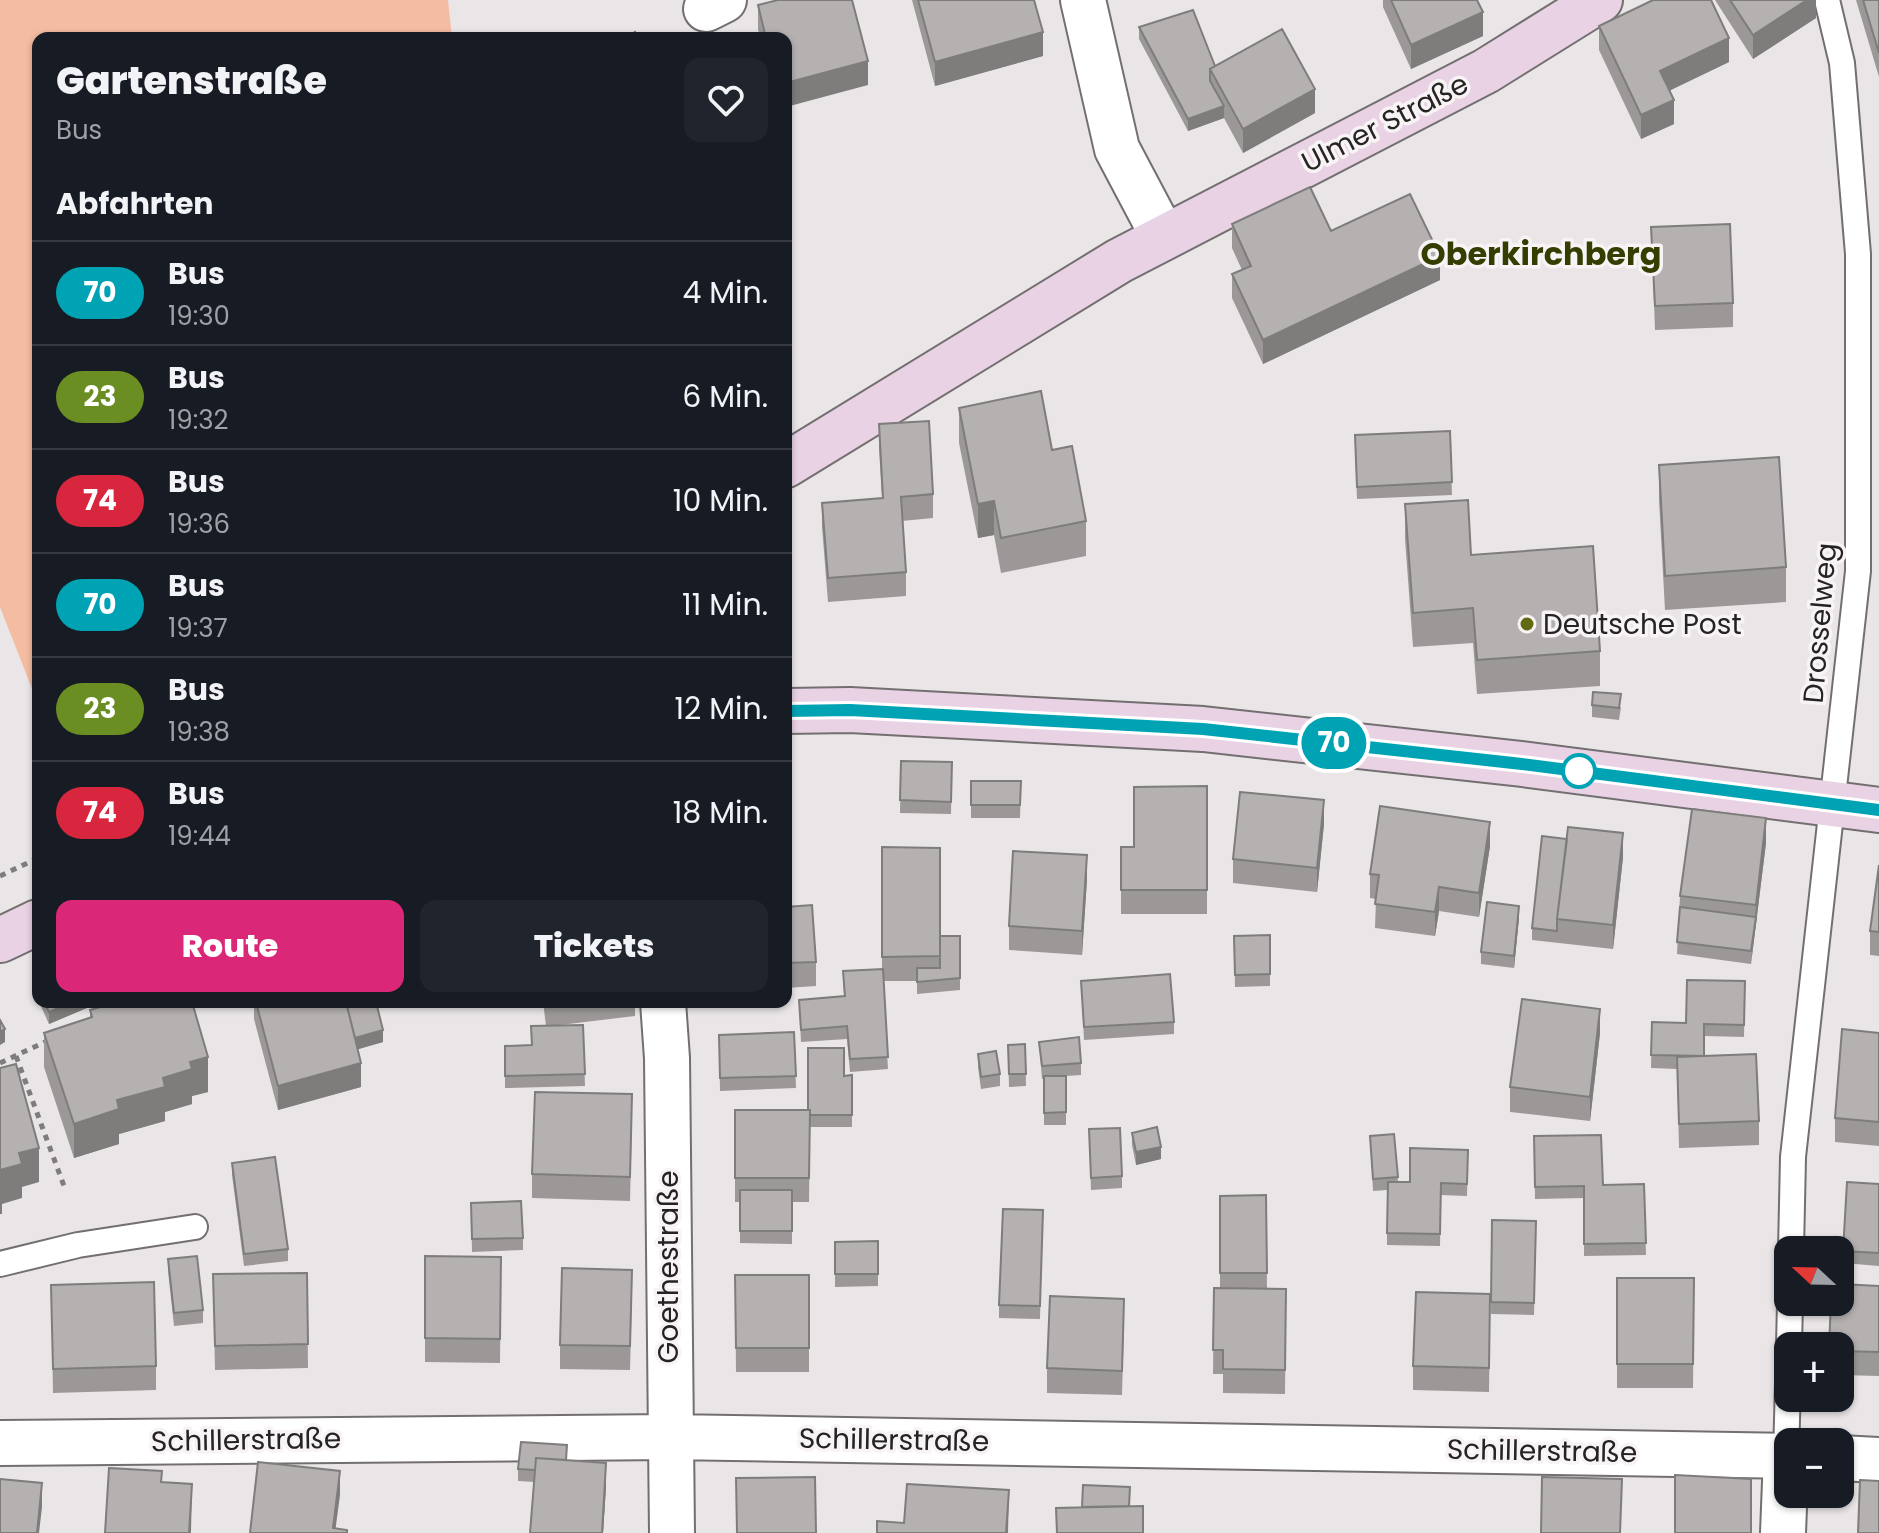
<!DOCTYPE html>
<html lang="de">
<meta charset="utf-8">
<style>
:root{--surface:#171b24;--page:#20242c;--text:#f1f3f6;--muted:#9ea1a6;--line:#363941;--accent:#db2777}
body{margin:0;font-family:Poppins,sans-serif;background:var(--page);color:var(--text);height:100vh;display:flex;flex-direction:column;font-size:30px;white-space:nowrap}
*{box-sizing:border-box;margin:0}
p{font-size:26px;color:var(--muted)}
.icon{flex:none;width:44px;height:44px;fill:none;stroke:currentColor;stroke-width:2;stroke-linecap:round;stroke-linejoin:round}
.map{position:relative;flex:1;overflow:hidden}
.drawer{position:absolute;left:32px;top:32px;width:760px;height:976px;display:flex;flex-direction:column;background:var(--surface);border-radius:16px;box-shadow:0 2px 6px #0004}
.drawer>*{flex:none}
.badge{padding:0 16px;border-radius:26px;font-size:28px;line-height:52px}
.needle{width:52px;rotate:292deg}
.tools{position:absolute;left:1774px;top:1236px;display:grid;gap:16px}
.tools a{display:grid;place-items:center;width:80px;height:80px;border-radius:16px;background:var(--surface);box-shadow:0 2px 6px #0004;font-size:40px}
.map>.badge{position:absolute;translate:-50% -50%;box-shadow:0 0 0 4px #fff}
h2{padding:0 24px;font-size:30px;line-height:72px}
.round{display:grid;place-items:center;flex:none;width:84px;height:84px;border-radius:16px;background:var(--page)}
.summary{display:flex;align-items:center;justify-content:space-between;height:136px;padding:0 24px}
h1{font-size:38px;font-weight:800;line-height:60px}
.button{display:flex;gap:16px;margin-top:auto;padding:16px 24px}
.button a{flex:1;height:92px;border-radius:16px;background:var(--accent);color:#fff;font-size:32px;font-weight:800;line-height:92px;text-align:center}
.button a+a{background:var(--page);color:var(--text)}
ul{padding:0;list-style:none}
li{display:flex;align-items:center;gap:24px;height:104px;padding:0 24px;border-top:2px solid var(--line)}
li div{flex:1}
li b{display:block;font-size:30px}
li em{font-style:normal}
li .badge{min-width:88px;font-weight:700;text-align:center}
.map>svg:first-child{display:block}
</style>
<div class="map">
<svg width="1879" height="1533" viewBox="0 0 1879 1533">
<rect width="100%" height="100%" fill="#eae6e7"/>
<!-- green -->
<path fill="#f4bca1" d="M0 0H448L452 38H38V704L0 607Z"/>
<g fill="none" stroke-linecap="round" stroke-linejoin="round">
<!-- lane casing -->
<g stroke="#736f70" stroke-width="28">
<path id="lane" d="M1791 1250 1793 1157 1858 571V254L1842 63 1827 0
M0 1264 78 1245 195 1227
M1789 1346 1790 1302
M1786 1456 1788 1383"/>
</g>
<!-- street casing -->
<g stroke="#736f70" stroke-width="48">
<path id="street" d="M1083 0 1117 149 1163 236
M706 9 724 0
M663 1002 667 1058 672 1533
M0 1443 669 1437 1788 1456
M1840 1458 1879 1460
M1783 1533 1786 1456"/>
</g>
<!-- secondary casing -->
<g stroke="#736f70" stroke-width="48">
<path id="secondary" d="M786 465 1119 261 1486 71 1600 0
M786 711 850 710 1203 729 1522 764 1879 810
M0 940 38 922"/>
</g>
<!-- path -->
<path stroke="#7f7c7d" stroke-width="5" stroke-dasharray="6 6" stroke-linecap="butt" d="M0 876 38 858
M16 1056 64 1186
M0 1063 47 1041"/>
<!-- lane -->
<use href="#lane" stroke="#fff" stroke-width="24"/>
<!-- street -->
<use href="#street" stroke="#fff" stroke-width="44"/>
<!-- secondary -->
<use href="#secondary" stroke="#e8d2e4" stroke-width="44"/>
</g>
<!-- wall -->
<path fill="#9c9898" d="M912 0H1034L1043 56 935 86Z
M1383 0H1477L1483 36 1411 69 1383 7Z
M1715 0H1816V18L1753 59Z
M1856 0H1879V77Z
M758 5 868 85 786 38H760L758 29Z
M1599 26 1729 62 1669 91 1674 124 1641 139 1599 50Z
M1139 27 1215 66 1315 113 1243 153 1224 118 1188 131 1139 39Z
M1232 224 1331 231 1440 280 1263 364 1232 298V274L1242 270 1232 248Z
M1651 227 1733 303V327L1655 330Z
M959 408 1052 450 1086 521V556L1001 573 994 535 978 538 959 443Z
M879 424 933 494V518L902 521 906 572V596L828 602 822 527V503L882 498 879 448Z
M1450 431 1452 495 1357 499 1355 447Z
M1659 465 1786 567V602L1665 610 1659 500Z
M1405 504 1600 651V686L1477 694 1473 643 1413 647 1405 539Z
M1592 705 1621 707 1619 720 1592 717Z
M901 761 952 762 951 814 900 813Z
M971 781H1021L1020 818H971Z
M1207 786V914H1121V847H1134Z
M1324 824 1317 892 1233 883V859Z
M1766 843 1751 964 1677 954 1680 896Z
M1490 846 1479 917 1439 911 1435 936 1375 928 1376 899 1370 898V874Z
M882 847 940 936H960V990L917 994V981H883L888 1069 850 1072 847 1039 801 1042 799 1000 844 997 843 971 882 969Z
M1623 857 1613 949 1532 940V928Z
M1879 865V956L1870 955V931Z
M1087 879 1082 955 1009 950V926Z
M786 907 816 962V986L786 988Z
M1519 918 1514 968 1481 964V952Z
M1270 935V986L1235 987 1234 936Z
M1081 981 1174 1022V1034L1084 1040Z
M1745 981 1744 1037 1704 1036V1056L1759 1121V1145L1679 1148 1677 1069 1651 1068 1652 1022 1686 1023Z
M39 1002H101L49 1024Z
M254 1002H376L383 1042 358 1049 361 1087 278 1110 254 1019Z
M543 1002H635V1016L560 1025H583L585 1086 505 1088V1046L531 1045 546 1026Z
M90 1010 208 1092 192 1096V1104L165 1112V1121L119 1134V1144L74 1158 44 1067V1033L90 1018Z
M794 1032 796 1088 720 1091 719 1035Z
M1600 1033 1590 1121 1510 1112V1087Z
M1879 1033V1146L1835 1142V1118Z
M1039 1042 1081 1063V1075L1066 1076V1125H1044V1079H1042Z
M1025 1044 1026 1086 1009 1087 1008 1045Z
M978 1054 1000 1074V1086L981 1089 978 1067Z
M852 1075V1127H810L809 1202H792V1244L740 1243V1202H735V1110H808L844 1076Z
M632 1119 630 1201 532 1198V1174Z
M1089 1129 1122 1176V1188L1091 1190Z
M1132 1133 1161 1159 1136 1165 1132 1145Z
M1394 1134 1398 1182H1410L1468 1150 1467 1196 1441 1195 1440 1246 1387 1245V1190L1373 1191 1370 1136Z
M1534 1136 1603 1185 1644 1184 1646 1255 1584 1256V1198L1535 1199Z
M232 1163 288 1249V1261L244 1266 232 1175Z
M1879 1184V1266L1843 1263V1251Z
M1266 1195 1267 1289H1286L1285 1394 1223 1393V1374H1213L1214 1288H1220V1196Z
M471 1203 523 1238V1250L472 1252Z
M1043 1210 1040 1319 999 1318V1305Z
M1492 1220 1536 1221 1534 1315 1491 1314Z
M878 1241V1286L835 1287V1242Z
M425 1256 501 1257 500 1363 425 1362Z
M168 1259 203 1310V1323L174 1326 168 1271Z
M307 1273 308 1368 215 1370 213 1274Z
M735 1275H809V1372H736Z
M1617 1278H1694L1693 1388H1617Z
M51 1285 156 1366V1390L53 1393Z
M1879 1286V1376L1840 1375V1346Z
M632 1294 630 1370 560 1369V1345Z
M1490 1318 1489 1392 1413 1390V1366Z
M1124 1323 1122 1395 1047 1393V1368Z
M567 1461 606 1487 603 1533H530L534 1482 518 1481V1469Z"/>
<!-- shaded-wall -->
<path fill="#7f7c7c" d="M1807 0H1816V18L1753 59V35Z
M1483 12V36L1411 69V45Z
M1043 32V56L935 86V62Z
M1729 38V62L1660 95V71Z
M868 61V85L786 107V83Z
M1315 89V113L1243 153V129Z
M1674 100V124L1641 139V115Z
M1224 106V118L1188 131V119Z
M1440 256V280L1263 364V340Z
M994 501V535L978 538V504Z
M1324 800V824L1317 892V868Z
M1766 818V843L1751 964 1756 905Z
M1490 822V846L1479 917V893Z
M1623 833V857L1613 949V925Z
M1087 855V879L1082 955V931Z
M1439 887V911L1435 936V912Z
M1519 906V918L1514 968V956Z
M72 1002H101L49 1024V1012Z
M502 1002H528L502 1008Z
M1600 1009V1033L1590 1121V1097Z
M5 1029V1042L0 1045V1032Z
M383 1030V1042L352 1051V1038Z
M208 1057V1092L192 1096V1104L165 1112V1121L119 1134V1144L74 1158V1124L190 1062Z
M361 1063V1087L278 1110V1086Z
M1161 1147V1159L1136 1165V1152Z
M39 1148V1182L22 1187V1198L2 1204V1214H0V1170L19 1153Z
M606 1463V1487L603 1533H602Z
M340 1471V1495L335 1533H333Z
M42 1483V1507L39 1533H37Z
M192 1484 191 1533H189Z
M1009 1490 1008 1533H1006Z"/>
<!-- building -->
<path fill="#b5b1b1" stroke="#7f7c7c" stroke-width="2" d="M778 0H852L868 61 786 83V38H766L758 5Z
M918 0H1034L1043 32 935 62Z
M1391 0H1477L1483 12 1411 45Z
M1653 0H1711L1729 38 1660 71 1674 100 1641 115 1599 26Z
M1730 0H1807L1753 35Z
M1863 0H1879V53Z
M1193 10 1215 66 1210 69V81L1224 106 1188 119 1139 27Z
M1282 29 1315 89 1243 129 1210 69Z
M635 32 638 38H625Z
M1310 187 1331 231 1410 194 1440 256 1263 340 1232 274 1251 266 1232 224Z
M1730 224 1733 303 1655 306 1651 227Z
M1041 391 1052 450 1072 446 1086 521 1001 538 994 501 978 504 959 408Z
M929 421 933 494 901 497 906 572 828 578 822 503 883 498 879 424Z
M1450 431 1452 482 1357 487 1355 435Z
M1779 457 1786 567 1665 576 1659 465Z
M1468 500 1471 555 1593 546 1600 651 1477 660 1473 608 1413 613 1405 504Z
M1593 692 1621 694 1619 708 1592 705Z
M901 761 952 762 951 802 900 800Z
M971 781H1021L1020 805H971Z
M1207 786V890H1121V847H1134V787Z
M1240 792 1324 800 1317 868 1233 859Z
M1380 806 1490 822 1479 893 1439 887 1435 912 1375 904 1379 875 1370 874Z
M1692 809 1766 818 1756 905 1680 896Z
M1568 827 1623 833 1613 925 1557 919Z
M1542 836 1567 839 1557 919V931L1532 928Z
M882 847 940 848V956L882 957Z
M1013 851 1087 855 1082 931 1009 926Z
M1879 865V932L1870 931Z
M1487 902 1519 906 1514 956 1481 952Z
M812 905 816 962 786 963V907Z
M1680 907 1756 917 1751 951 1677 942Z
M1270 935V974L1235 975 1234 936Z
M940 936H960V978L917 982V968H940Z
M883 969 888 1057 850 1059 847 1026 801 1030 799 1000 845 996 843 971Z
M1170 974 1174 1022 1084 1027 1081 981Z
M1687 980 1745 981 1744 1025 1704 1024V1056L1651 1055 1652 1022 1686 1023Z
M1522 999 1600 1009 1590 1097 1510 1087Z
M44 1002H72L49 1012Z
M117 1002H192L208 1057 190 1062 192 1069 163 1078 165 1087 117 1100 119 1109 74 1124 44 1033 92 1017 90 1010Z
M256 1002H346L361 1063 278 1086Z
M346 1002H376L383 1030 355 1038Z
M0 1020 5 1029 0 1032Z
M583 1025 585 1074 505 1076V1046L532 1045 531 1026Z
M1842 1029 1879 1033V1122L1835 1118Z
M794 1032 796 1076 720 1078 719 1035Z
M1079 1037 1081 1063 1042 1066 1039 1042Z
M1025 1044 1026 1074H1009L1008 1045Z
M808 1048H844V1076L852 1075V1115H810V1110H808Z
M996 1051 1000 1074 981 1077 978 1054Z
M1756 1054 1759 1121 1679 1124 1677 1057Z
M16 1064 39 1148 19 1153 22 1164 0 1170V1068Z
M1044 1076H1066V1112L1044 1113Z
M535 1092 632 1094 630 1177 532 1174Z
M735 1110H810L809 1178H735Z
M1157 1127 1161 1147 1136 1152 1132 1133Z
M1120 1128 1122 1176 1091 1178 1089 1129Z
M1394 1134 1398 1177 1373 1179 1370 1136Z
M1601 1135 1603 1185 1644 1184 1646 1243 1584 1244V1186L1535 1187 1534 1136Z
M1410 1148 1468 1150 1467 1184 1441 1183 1440 1234 1387 1233 1388 1182H1410Z
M275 1157 288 1249 244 1254 232 1163Z
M1847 1182 1879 1184V1253L1843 1251Z
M740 1190H792V1231H740Z
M1266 1195 1267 1273H1220V1196Z
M521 1201 523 1238 472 1239 471 1203Z
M1003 1209 1043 1210 1040 1306 999 1305Z
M1492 1220 1536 1221 1534 1303 1491 1302Z
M878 1241V1274H835V1242Z
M197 1256 203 1310 174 1313 168 1259Z
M425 1256 501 1257 500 1339 425 1338Z
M562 1268 632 1270 630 1346 560 1345Z
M307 1273 308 1344 215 1346 213 1274Z
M735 1275H809V1348H736Z
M1617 1278H1694L1693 1364H1617Z
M154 1282 156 1366 53 1369 51 1285Z
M1840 1284 1879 1286V1352L1840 1351V1346H1829L1831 1302H1840Z
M1214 1288 1286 1289 1285 1370 1223 1369V1350H1213Z
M1416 1292 1490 1294 1489 1368 1413 1366Z
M1050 1296 1124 1299 1122 1371 1047 1368Z
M521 1442 567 1445 566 1460 536 1458 535 1470 518 1469Z
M536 1458 606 1463 602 1533H530Z
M258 1462 340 1471 333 1528 347 1530V1533H250Z
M109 1468 162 1471 161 1482 192 1484 189 1533H105Z
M1675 1475 1751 1479V1533H1675Z
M815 1477 816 1533H737L736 1478Z
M1542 1477 1622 1479 1620 1533H1541Z
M0 1479 42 1483 37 1533H0Z
M1860 1480 1879 1481V1533H1858Z
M907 1484 1009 1490 1006 1533H877V1521L904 1523Z
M1083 1485 1130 1487 1129 1506 1082 1507Z
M1143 1506V1533H1057L1056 1508Z"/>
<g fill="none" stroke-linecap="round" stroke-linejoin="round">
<!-- line casing -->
<g stroke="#fff" stroke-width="18">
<path id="line" d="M786 711 850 710 1203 729 1522 764 1879 810"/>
</g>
<!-- line -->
<use href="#line" stroke="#00a3b4" stroke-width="12"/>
</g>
<!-- markers -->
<circle fill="#606b11" stroke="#f8f3f4" stroke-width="3" cx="1527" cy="624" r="8"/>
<circle fill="#fff" stroke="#00a3b4" stroke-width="4" cx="1579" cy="771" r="16"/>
<g text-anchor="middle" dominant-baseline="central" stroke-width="7" stroke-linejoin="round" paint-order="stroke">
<!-- street labels -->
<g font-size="28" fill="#252323" stroke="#f8f3f4">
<text transform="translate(1385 123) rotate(-27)">Ulmer Straße</text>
<text transform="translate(1820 623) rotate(-85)">Drosselweg</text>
<text transform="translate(668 1267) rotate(-90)">Goethestraße</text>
<text transform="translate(246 1440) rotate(-1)">Schillerstraße</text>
<text transform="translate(894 1440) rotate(1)">Schillerstraße</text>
<text transform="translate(1542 1451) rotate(1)">Schillerstraße</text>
</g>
<!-- poi labels -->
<g font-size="28" fill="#252323" stroke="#f8f3f4" text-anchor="start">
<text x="1543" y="624">Deutsche Post</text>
</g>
<!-- quarter labels -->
<g font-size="32" font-weight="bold" fill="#363d00" stroke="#f8f3f4">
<text x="1541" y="253">Oberkirchberg</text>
</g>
</g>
</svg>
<div class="tools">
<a><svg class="needle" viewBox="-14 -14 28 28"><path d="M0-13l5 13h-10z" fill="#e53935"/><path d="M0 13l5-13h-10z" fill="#9ea1a6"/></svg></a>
<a>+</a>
<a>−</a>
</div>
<b class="badge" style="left:1334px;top:743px;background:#00a3b4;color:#fff">70</b>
<section class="drawer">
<div class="summary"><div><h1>Gartenstraße</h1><p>Bus</p></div><a class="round"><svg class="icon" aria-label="heart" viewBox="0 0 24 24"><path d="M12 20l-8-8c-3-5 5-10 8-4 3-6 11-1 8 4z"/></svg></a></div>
<h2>Abfahrten</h2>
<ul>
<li><span class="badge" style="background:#00a3b4;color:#fff">70</span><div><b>Bus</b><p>19:30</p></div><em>4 Min.</em></li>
<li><span class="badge" style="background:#6b8e23;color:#fff">23</span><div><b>Bus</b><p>19:32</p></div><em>6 Min.</em></li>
<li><span class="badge" style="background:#d7263d;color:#fff">74</span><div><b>Bus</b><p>19:36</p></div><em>10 Min.</em></li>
<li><span class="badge" style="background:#00a3b4;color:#fff">70</span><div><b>Bus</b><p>19:37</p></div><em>11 Min.</em></li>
<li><span class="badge" style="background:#6b8e23;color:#fff">23</span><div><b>Bus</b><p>19:38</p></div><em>12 Min.</em></li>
<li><span class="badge" style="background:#d7263d;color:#fff">74</span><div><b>Bus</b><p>19:44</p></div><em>18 Min.</em></li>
</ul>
<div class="button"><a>Route</a><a>Tickets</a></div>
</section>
</div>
